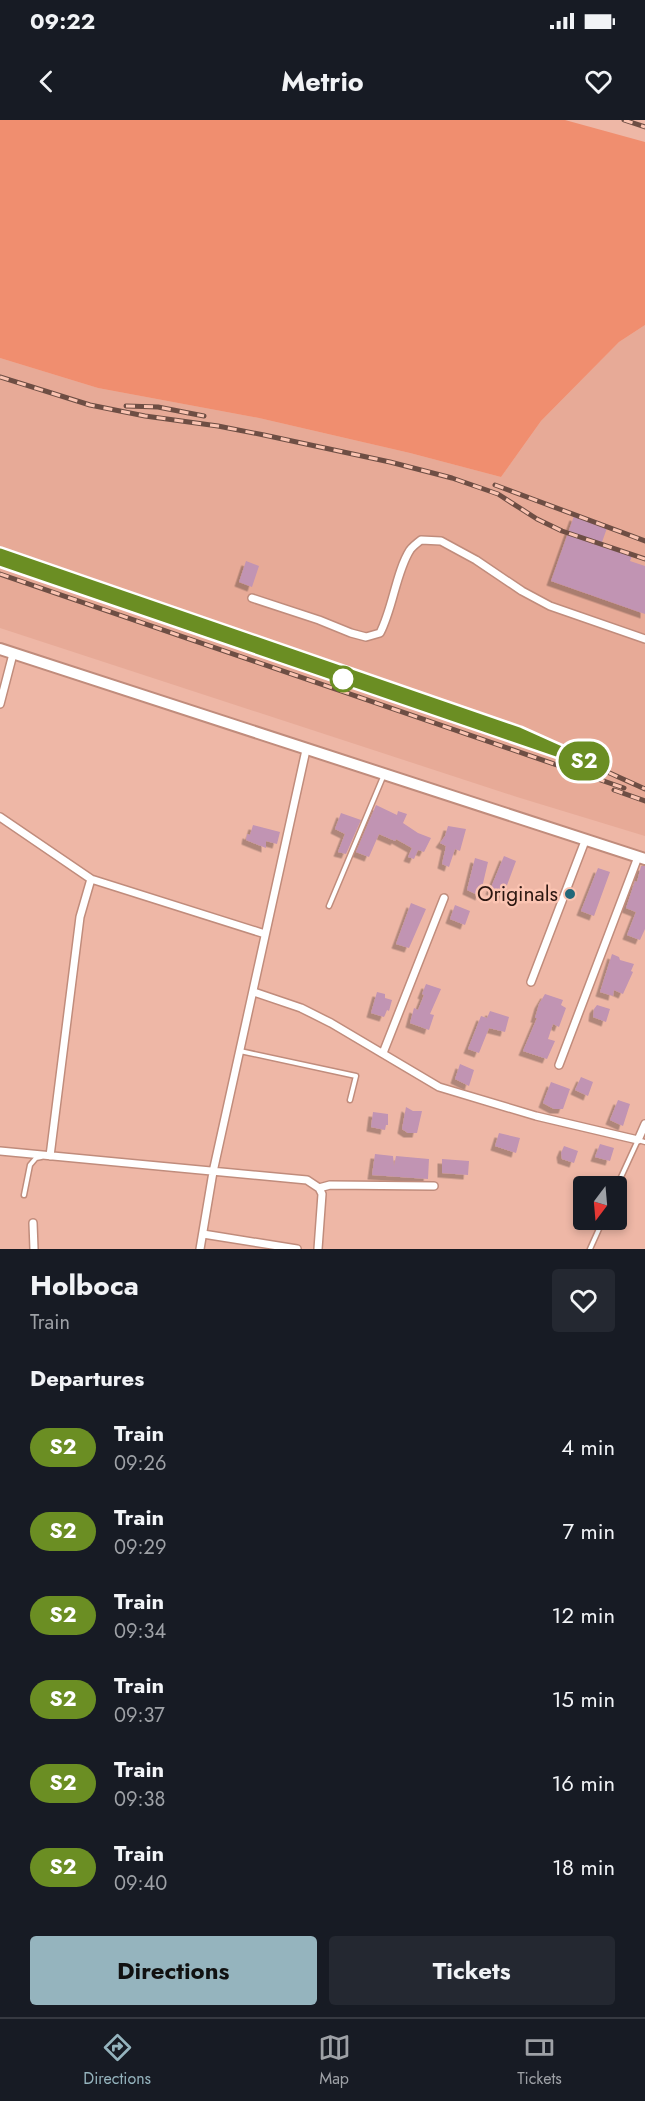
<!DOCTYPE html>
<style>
:root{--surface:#171b24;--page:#242831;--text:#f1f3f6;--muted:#9ea1a6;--line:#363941;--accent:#95b4be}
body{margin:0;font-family:Jost,sans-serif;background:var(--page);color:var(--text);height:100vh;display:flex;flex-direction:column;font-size:22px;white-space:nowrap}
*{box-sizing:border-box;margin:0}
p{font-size:20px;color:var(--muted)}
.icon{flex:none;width:33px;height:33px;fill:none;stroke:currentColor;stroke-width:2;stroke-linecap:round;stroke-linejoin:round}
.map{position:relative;height:1129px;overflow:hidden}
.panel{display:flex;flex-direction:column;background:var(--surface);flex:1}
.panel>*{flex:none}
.badge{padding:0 12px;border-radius:20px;font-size:21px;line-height:39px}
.needle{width:39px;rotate:196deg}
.controls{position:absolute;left:573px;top:1056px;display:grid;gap:12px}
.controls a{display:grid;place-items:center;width:54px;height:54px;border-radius:6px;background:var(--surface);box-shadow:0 3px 9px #0003;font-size:30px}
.map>.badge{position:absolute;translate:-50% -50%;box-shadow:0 0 0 3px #fff}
h2{padding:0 30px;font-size:22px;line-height:54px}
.round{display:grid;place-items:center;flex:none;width:63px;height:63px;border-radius:6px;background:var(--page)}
.overview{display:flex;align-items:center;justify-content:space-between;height:102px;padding:0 30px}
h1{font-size:28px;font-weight:700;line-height:45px}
.button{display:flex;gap:12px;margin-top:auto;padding:12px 30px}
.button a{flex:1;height:69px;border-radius:6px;background:var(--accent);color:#111;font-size:24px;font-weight:700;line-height:69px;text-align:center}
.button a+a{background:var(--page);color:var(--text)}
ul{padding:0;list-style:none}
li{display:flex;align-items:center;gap:18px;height:84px;padding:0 30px}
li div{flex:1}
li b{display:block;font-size:22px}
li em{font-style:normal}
li .badge{min-width:66px;font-weight:700;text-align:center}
.status{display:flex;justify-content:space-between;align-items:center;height:42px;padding:0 30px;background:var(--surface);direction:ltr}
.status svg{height:16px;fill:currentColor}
header{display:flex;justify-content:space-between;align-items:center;height:78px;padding:0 30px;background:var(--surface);font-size:27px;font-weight:700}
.dock{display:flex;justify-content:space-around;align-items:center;height:84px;border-top:2px solid var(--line);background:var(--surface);font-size:16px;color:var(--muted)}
.dock a{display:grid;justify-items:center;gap:3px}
.dock .on{color:var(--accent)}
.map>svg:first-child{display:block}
</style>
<div class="status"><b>09:22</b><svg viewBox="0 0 49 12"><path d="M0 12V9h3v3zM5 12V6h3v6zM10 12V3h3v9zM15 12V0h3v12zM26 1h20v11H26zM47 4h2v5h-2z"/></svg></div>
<header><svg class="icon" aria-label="back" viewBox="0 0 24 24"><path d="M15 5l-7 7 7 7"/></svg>Metrio<svg class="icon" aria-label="heart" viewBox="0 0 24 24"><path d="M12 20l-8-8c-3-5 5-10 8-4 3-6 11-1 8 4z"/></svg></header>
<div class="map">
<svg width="645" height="1129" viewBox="0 0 645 1129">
<defs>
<filter id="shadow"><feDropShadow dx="-4.5" dy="4.5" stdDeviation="0" flood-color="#0004"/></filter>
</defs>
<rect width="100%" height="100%" fill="#eeb7a6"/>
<!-- built -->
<path fill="#e7aa97" d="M645 205V716L517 677 0 508V238L98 268 259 298 410 333 501 357 541 301 619 222Z"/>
<!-- green -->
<path fill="#f08e6f" d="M0 0H565L645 22V205L619 222 541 301 501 357 410 333 259 298 98 268 0 238Z"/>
<!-- building -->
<path fill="#c194b3" filter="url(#shadow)" d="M574 396 607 408 601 425 632 436 630 441 645 446V494L551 461Z
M246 441 259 446 252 467 239 462Z
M376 685 397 695 398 691 407 694 403 703 418 713 431 718 424 732 418 730 414 739 408 737 412 728 396 719 395 721 379 714 369 737 356 732Z
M341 693 361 700 346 734 338 732 345 714 335 709Z
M253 705 280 712 277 724 266 721V728L246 720 247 714 250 715Z
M448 706 466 709 460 731 455 729 449 747 442 744 446 726 440 723 445 716Z
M504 736 516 741 503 776 490 770Z
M475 738 488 742 480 776 467 770Z
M641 746H645V809L640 820 627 815 636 792 626 788 635 761 637 762Z
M598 748 610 752 594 796 581 791Z
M411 783 426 789 409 828 396 824Z
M455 785 470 791 465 805 450 799Z
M612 834 619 837 620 840 634 844 631 851 633 852 623 874 614 870 613 876 600 872Z
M426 864 441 869 430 894 434 895 429 910 410 903 414 888 418 890 424 875 422 874Z
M377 872 385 874V878L392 880 389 891 387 890 384 897 371 893Z
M545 874 563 880 561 885 566 888 559 907 553 904 548 919 555 921 547 939 523 931 537 898H535L539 884Z
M597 885 610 889 606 902 593 897 594 889Z
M490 891 509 897 505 912 489 908 479 933 468 929 481 896 487 898Z
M460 944 474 950 469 966 455 959Z
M581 957 593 962 588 976 575 970Z
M551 962 570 969 563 989H554L543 983Z
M618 980 630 984 623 1006 610 1000Z
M406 987 413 991H422L417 1013H408L402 1009Z
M373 992 388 994V1005H386L385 1010 371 1007Z
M499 1013 520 1018 516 1033 495 1026Z
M600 1024 614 1028 610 1041 595 1037Z
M564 1026 578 1031 574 1043 562 1039 561 1033Z
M375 1034 393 1036 394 1046 396 1036 429 1039 428 1059 372 1055Z
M442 1039 469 1041 468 1055 442 1053Z"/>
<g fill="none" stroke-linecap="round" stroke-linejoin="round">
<!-- service casing -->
<g stroke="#c08c7c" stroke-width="7">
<path id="service" d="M329 786 383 657
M240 931 356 956 350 980
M616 1068 638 1020 645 1022
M24 1075 30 1045 36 1038 41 1037
M590 1129 603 1100"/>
</g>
<!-- minor casing -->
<g stroke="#c08c7c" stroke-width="10">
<path id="minor" d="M252 478 319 500 351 513 366 517 380 513C393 488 396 452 410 430 413 426 417 423 421 420L441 421 476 440 522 471 550 486 645 519
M0 584 13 534
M0 697 91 759 265 814
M531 862 585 721
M254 872 301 888 331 903 439 967 536 996 625 1017 638 1020 645 1004
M383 933 444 778
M559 945 638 737
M0 1031 307 1060 319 1068 330 1065 434 1066
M50 1036 80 797 91 759
M33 1103 34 1129
M203 1114 297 1129
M200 1129 213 1052 306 630
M318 1129 322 1074 319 1068"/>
</g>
<!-- secondary casing -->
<g stroke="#c08c7c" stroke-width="14">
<path id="secondary" d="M0 529 645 739"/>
</g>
<!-- service -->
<use href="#service" stroke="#fff" stroke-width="4"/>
<!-- minor -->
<use href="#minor" stroke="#fff" stroke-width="7"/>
<!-- secondary -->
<use href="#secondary" stroke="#fff" stroke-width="10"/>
<!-- rail casing -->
<g stroke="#6e4e44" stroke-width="5">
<path id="rail" d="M624 0 645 7
M0 257 90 285 145 296 218 306 264 315 390 342 452 358 498 374 537 399 562 411 645 439
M126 286 158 287 204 296
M495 365 645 421
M0 433 519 612 645 669
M0 454 624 668
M614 670 645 681"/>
</g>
<!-- rail -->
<use href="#rail" stroke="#fbc4b2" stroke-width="3" stroke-dasharray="9" stroke-linecap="butt"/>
</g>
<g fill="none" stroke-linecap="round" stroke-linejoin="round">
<!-- line casing -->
<g stroke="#fff" stroke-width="14">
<path id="line" d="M0 433 519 612 586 642 0 441"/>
</g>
<!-- line -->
<use href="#line" stroke="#6b8e23" stroke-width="9"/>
</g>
<!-- markers -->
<circle fill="#fff" stroke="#6b8e23" stroke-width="3" cx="343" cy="559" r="12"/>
<circle fill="#246879" stroke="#fbc4b2" stroke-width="2" cx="570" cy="774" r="6"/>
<g text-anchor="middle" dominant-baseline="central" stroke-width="5" stroke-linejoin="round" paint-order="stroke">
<!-- poi labels -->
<g font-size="21" fill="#2a1610" stroke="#fbc4b2" text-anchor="end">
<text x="558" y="774">Originals</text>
</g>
</g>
</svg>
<div class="controls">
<a><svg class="needle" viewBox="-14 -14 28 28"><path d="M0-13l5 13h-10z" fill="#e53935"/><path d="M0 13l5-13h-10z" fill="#9ea1a6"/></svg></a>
</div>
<b class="badge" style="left:584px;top:641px;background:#6b8e23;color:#fff">S2</b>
</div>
<section class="panel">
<div class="overview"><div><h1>Holboca</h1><p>Train</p></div><a class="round"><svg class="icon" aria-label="heart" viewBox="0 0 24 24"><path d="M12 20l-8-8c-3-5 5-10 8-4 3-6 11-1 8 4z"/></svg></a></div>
<h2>Departures</h2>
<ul>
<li><span class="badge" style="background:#6b8e23;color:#fff">S2</span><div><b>Train</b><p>09:26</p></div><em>4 min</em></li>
<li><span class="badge" style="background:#6b8e23;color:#fff">S2</span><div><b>Train</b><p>09:29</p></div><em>7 min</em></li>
<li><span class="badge" style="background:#6b8e23;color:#fff">S2</span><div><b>Train</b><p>09:34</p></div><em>12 min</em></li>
<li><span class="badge" style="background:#6b8e23;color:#fff">S2</span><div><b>Train</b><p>09:37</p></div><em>15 min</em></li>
<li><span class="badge" style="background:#6b8e23;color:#fff">S2</span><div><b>Train</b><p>09:38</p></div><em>16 min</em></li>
<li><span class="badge" style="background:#6b8e23;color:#fff">S2</span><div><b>Train</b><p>09:40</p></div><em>18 min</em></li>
</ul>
<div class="button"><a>Directions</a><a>Tickets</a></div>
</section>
<nav class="dock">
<a class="on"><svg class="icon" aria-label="directions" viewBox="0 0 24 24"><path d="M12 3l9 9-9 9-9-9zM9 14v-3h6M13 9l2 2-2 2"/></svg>Directions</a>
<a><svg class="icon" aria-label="map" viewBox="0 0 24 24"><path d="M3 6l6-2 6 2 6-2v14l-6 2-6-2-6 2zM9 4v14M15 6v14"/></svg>Map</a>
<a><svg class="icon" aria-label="tickets" viewBox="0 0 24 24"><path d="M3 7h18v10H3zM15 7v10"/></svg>Tickets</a>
</nav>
